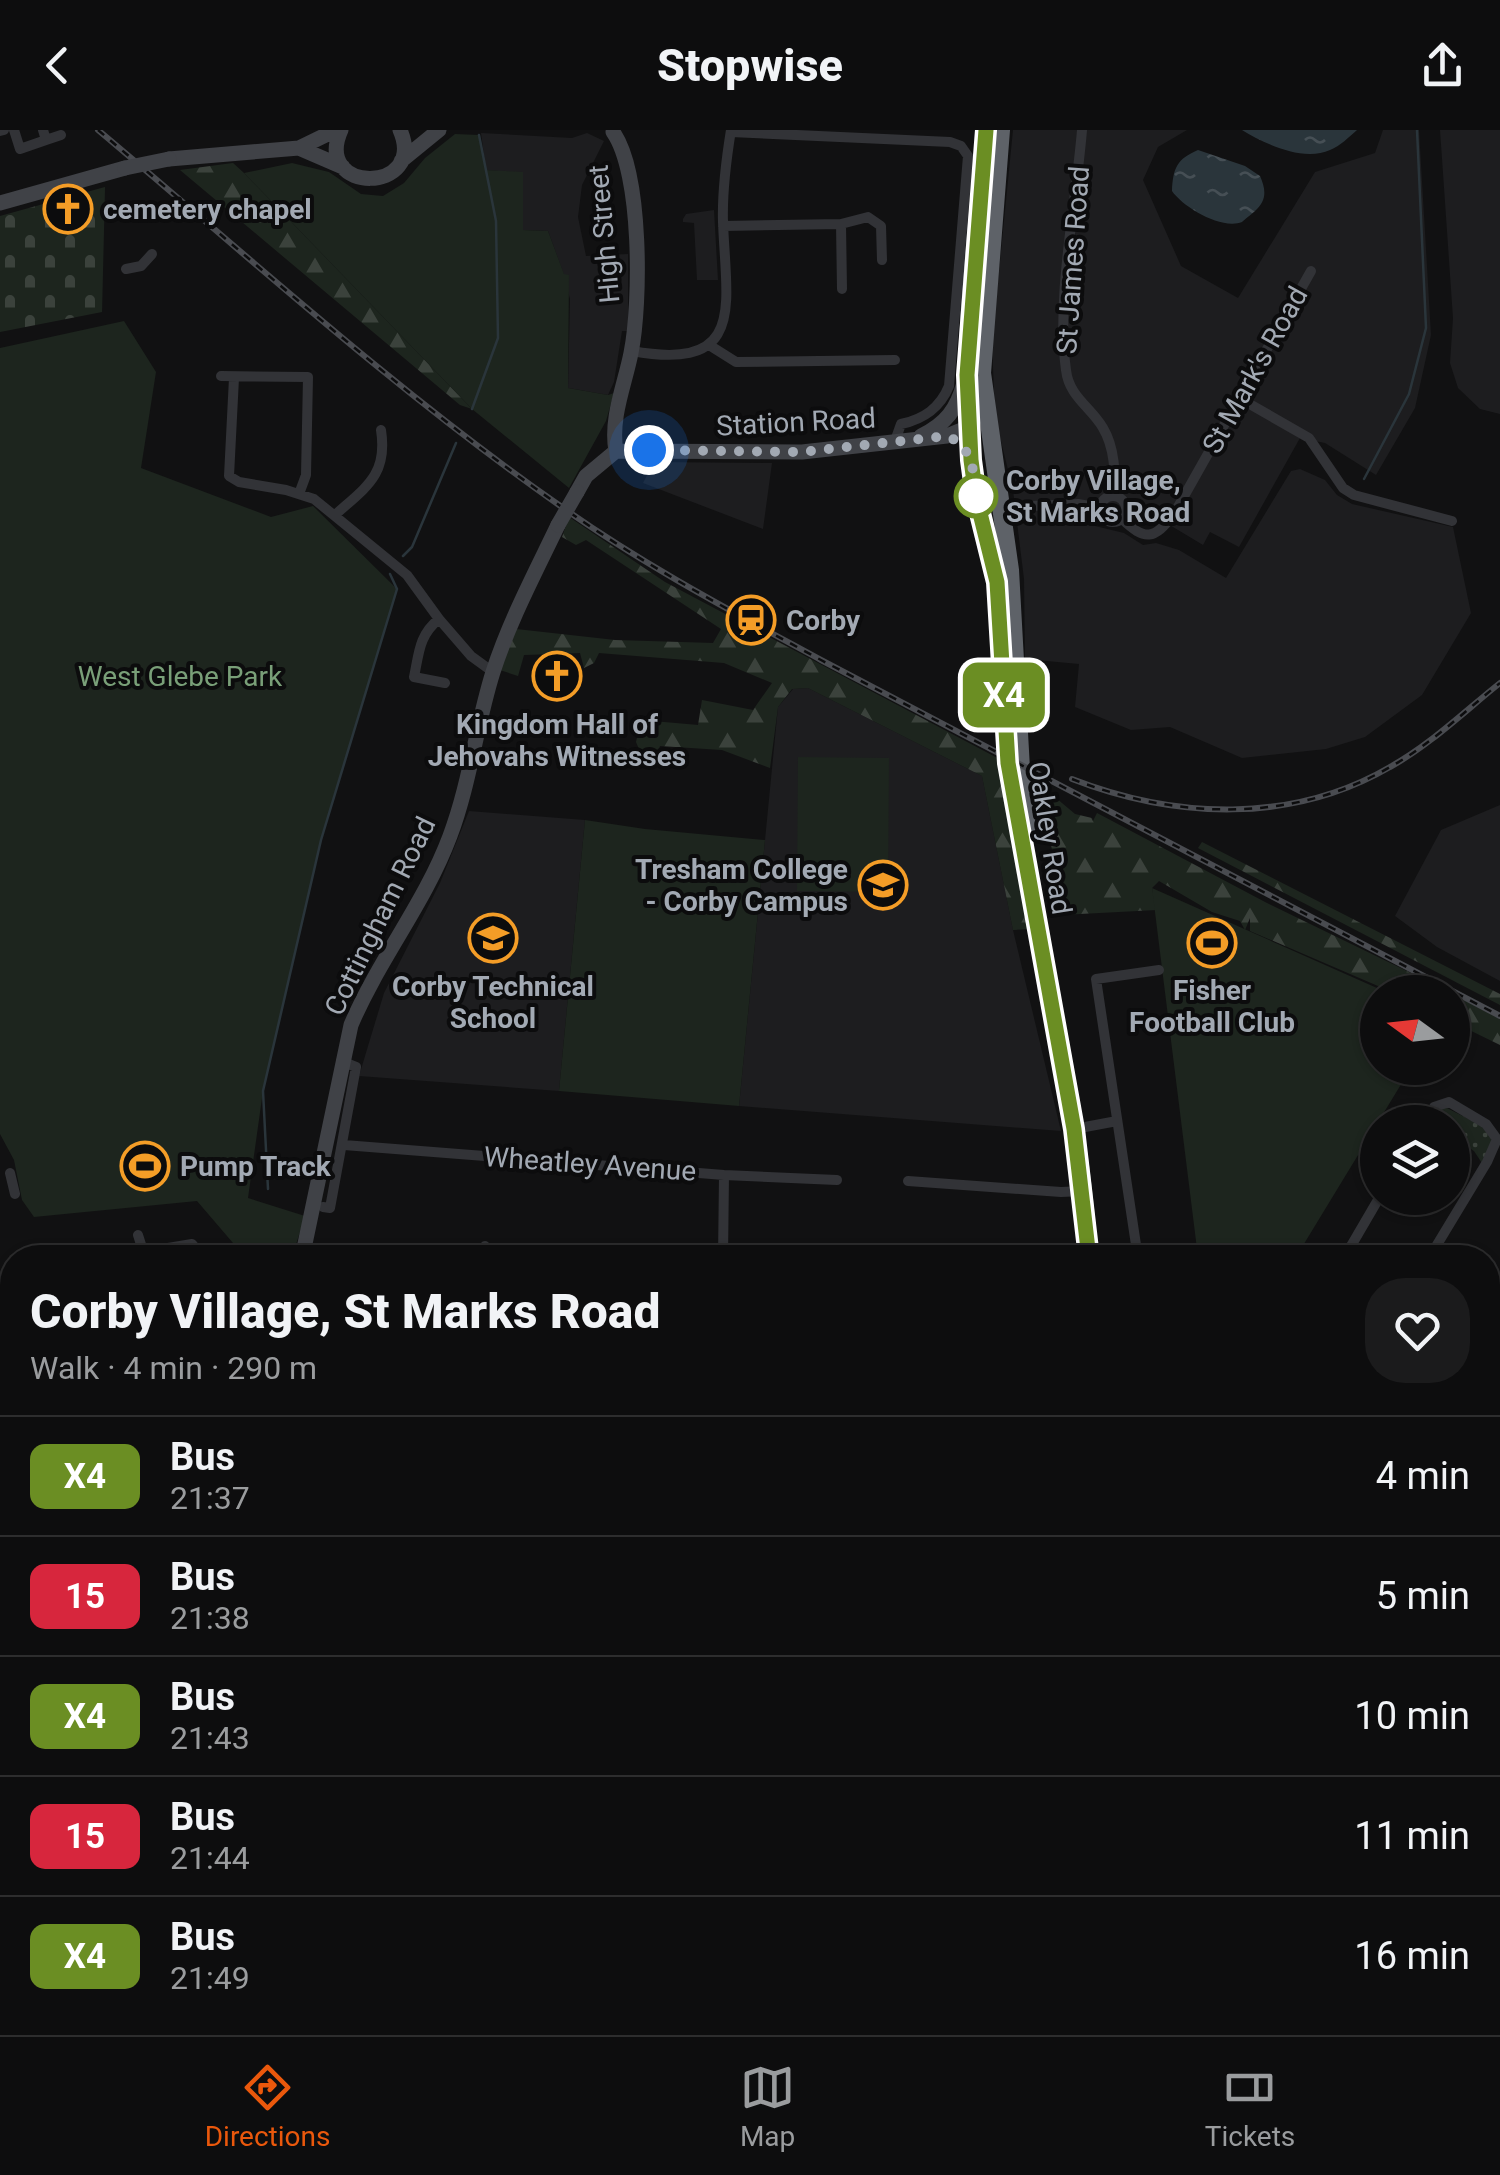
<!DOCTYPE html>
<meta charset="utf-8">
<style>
:root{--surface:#0d0d0e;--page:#1b1b1c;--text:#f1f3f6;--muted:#9a9c9e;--line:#2d2d2e;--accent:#ea580c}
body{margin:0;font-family:Roboto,sans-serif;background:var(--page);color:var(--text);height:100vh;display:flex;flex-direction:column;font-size:38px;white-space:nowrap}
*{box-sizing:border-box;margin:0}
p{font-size:32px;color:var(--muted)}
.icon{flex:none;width:55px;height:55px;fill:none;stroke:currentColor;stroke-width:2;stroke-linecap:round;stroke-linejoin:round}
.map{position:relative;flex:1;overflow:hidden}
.panel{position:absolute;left:0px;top:1115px;width:1500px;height:790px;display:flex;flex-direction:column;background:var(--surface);border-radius:40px 40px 0 0;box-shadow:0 2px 8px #0004,0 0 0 2px var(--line)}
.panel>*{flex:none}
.badge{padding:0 20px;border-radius:15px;font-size:35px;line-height:65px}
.needle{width:65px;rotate:285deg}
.fabs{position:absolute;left:1360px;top:845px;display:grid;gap:20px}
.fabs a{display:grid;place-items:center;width:110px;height:110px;border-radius:50%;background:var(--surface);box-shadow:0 2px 8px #0004,0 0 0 2px var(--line);font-size:50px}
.you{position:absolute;width:50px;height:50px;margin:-25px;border:8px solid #fff;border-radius:50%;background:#1a73e8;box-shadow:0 0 0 15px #1a73e833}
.map>.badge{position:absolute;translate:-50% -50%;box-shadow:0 0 0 5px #fff}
.round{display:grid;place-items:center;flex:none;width:105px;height:105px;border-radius:40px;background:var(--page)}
.head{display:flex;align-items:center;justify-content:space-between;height:170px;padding:0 30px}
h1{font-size:48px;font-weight:800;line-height:75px}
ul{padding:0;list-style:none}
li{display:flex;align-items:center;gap:30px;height:120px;padding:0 30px;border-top:2px solid var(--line)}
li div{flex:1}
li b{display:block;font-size:38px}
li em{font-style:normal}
li .badge{min-width:110px;font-weight:700;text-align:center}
header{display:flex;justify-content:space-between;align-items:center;height:130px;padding:0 30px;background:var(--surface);font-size:45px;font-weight:800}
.menu{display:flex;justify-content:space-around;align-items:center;height:140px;border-top:2px solid var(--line);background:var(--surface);font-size:28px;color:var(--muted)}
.menu a{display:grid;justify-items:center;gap:5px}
.menu .active{color:var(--accent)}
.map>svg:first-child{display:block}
</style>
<header><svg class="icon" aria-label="back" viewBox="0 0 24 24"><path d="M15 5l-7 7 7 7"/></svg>Stopwise<svg class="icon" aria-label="share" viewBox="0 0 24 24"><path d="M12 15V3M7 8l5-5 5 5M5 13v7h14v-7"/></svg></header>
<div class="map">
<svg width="1500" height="1905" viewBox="0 0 1500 1905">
<defs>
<pattern id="grass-dots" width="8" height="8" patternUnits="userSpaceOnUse" patternTransform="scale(2.5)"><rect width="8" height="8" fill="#1d251e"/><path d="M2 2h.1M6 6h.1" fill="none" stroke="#3b423c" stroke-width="1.8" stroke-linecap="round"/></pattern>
<pattern id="forest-firs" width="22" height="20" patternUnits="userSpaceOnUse" patternTransform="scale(2.5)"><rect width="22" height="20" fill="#1d251e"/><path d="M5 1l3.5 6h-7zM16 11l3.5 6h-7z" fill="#3b423c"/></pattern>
<pattern id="cemetery-stones" width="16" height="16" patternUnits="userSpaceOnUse" patternTransform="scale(2.5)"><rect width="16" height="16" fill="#1d251e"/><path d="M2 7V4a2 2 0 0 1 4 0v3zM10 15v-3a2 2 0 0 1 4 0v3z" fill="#3b423c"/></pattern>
<pattern id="water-ripples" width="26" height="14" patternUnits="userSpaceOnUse" patternTransform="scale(2.5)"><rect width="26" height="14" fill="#2a353b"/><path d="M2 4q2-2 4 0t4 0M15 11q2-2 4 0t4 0" fill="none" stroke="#464f55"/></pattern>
</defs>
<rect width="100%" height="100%" fill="#111112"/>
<!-- built -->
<path fill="#1d1d1f" d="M1013 0H1187L1158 17 1143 50 1181 136 1238 168 1315 42 1375 23 1383 0H1419L1431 205 1415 278 1376 345 1325 313 1300 308 1239 417 1210 402 1203 415 1158 388 1096 393 1095 396 1124 403 1143 415 1156 413 1179 420 1226 448 1291 341 1300 339 1325 350 1337 365 1352 374 1453 397 1471 483 1422 565 1365 607 1326 619 1242 628 1170 597 1131 600 1075 577 1079 534 1025 529 1024 449 1013 360 995 287 992 212Z
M1440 0H1500V284L1480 279 1458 258 1450 233 1453 188Z
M481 3 572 8 587 3 604 11 582 55 578 87 586 126 628 124V201H622L614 252 608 265 568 258 570 169 564 145 548 101 523 100 522 43 486 40Z
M714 80 718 150H697L694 93 683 92V89L686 84Z
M654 332 772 333 763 399 643 353Z
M808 558 982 646 1013 800 1061 1001 739 976 778 577 793 559Z
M1500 675V851L1437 817 1395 786 1441 700Z
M469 681 585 690 559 961 359 946 384 863 440 753Z
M686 1892 690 1905H442L430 1893Z"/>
<!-- grass -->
<path fill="url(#grass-dots)" d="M1445 977 1482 996 1491 1008V1016L1482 1033 1474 1021 1453 1008 1452 992H1428L1434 983Z
M237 1893H324L323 1905H236Z"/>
<!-- forest -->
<path fill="url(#forest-firs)" d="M233 33 244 43 472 279 460 275 180 40Z
M569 387 665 452 1003 631 1029 799 1013 800 982 646 808 558 792 559 778 577 770 638 722 620 660 616 652 637 645 633 636 612 641 590 698 595 702 570 753 580 772 553 724 533 599 523 594 533 584 538 580 523 524 525 518 546 500 540 516 499 615 510 713 513 721 499 586 410 576 415 562 407Z
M1043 657 1075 684 1092 688 1093 691 1097 683 1265 772 1450 862H1392L1250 801V788L1245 800 1240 791 1212 782 1159 751 1152 758 1156 780 1061 785Z
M1202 712 1500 864V875L1198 718Z
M1452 864 1500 889V915L1453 892Z"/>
<!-- cemetery -->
<path fill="url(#cemetery-stones)" d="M105 57 102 182 0 202V86Z"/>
<!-- park -->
<path fill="#1d251e" d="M455 4 479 5 486 40 523 42V100L548 101 564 144 569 145 568 258 608 265 614 263 606 291 569 358 472 279 244 43 292 33 329 42 361 64 383 66 404 53 425 28Z
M124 191 156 242 141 338 271 387 313 376 397 459 321 710 263 961 248 1068 305 1086 292 1127H245L197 1071 34 1087 22 1070 14 1030 0 1004V218Z
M798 627 889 628 888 762 797 761Z
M585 690 645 699 765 710 739 976 559 961Z
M1152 758 1386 862H1378V938H1411L1296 1127H1198Z"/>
<!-- water -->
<path fill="url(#water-ripples)" d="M1242 0H1357C1349 7 1340 16 1330 20 1303 32 1265 14 1242 0Z
M1198 20 1245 36 1260 46C1266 60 1267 70 1255 81 1254 82 1243 91 1242 92 1221 100 1183 77 1172 61 1173 38 1177 29 1198 20Z"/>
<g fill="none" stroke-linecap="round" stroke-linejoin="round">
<!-- stream -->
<path stroke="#2a353b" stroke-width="2.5" d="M472 279 498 208 496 91 479 5
M1364 349 1409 264 1426 198 1417 0
M403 426 412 417 456 313
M268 1059 263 961 321 710 397 459 390 444"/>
<!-- street -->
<path stroke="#323337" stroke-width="10" d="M14 0 20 19 46 10 43 0
M1082 0C1076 74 1056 168 1066 240 1069 267 1091 277 1103 298 1115 318 1115 343 1115 366
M0 1 4 0
M731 2 950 12 961 16 968 26 949 256C940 278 924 289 901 294L895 311
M46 10 61 5
M841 94 842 159
M723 96 841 94 868 87 881 96 882 130
M126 139 141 136 152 124
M709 215 736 232 895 230
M632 221C747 242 726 175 723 92 722 60 726 31 731 0
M221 246 308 247 306 345 299 364
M234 248 229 346 239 352 286 360 314 369 407 445 439 489 471 526 493 542
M1239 268 1309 308 1343 358 1354 365 1452 391
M1100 379a13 13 0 1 1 26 0a13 13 0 1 1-26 0Z
M1000 377 1078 374 1100 378
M335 385C366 357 388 345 381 300
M1122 389C1145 411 1154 410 1174 384L1311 141
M439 489C419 505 419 523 414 547L445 553
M1424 992 1434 977 1449 972 1486 994 1497 1009 1487 1032 1429 1128
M1085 997 1117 991
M344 1015 724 1045 837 1050
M10 1043 15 1064
M908 1051 1061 1062 1083 1061
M323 1077 330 1078 356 937 341 931
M138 1105 145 1127
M144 1122 192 1114 204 1128
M481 1128 485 1116
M723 1128 724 1045
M1138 1128 1096 849 1159 840
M1178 1128 1183 1127
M1344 1128 1379 1068
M0 1159 10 1164 12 1181
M1488 1192 1500 1193
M1488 1353 1500 1352
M0 1364 12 1365
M1488 1455 1500 1445
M0 1485 12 1441
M1488 1636 1500 1643
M0 1651 12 1652
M1488 1737 1494 1741
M1488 1785 1500 1857
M1442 1892 1453 1905
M876 1905 881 1892
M1004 1905 1009 1892
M1147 1905 1151 1892
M1270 1905 1272 1892
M1475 1905 1500 1880"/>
<!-- secondary -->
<path stroke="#404247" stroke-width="15" d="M341 0C312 65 428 64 400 0
M613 2C642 43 641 173 631 223 625 254 610 288 616 321
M299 18 343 37
M169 29 299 18 336 0
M401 31 439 0
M0 73 125 38
M921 306C946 294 957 279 964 253
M616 321 802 322 947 306 969 297
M577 362 586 346 616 321
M302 1128 351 895C379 829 425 773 450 706 470 653 476 596 493 542 509 492 535 443 558 395
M0 1243 12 1244
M0 1835 12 1836
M44 1905 51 1892
M1092 1905 1096 1892"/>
<!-- primary -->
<path stroke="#4e5056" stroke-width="15" d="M1370 1892 1377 1905"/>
<!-- highway -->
<path stroke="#5e6268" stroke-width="18" d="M986 0C976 110 960 223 971 333 976 382 995 425 1000 474 1006 539 1003 605 1014 671 1038 822 1080 974 1089 1128
M1001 0 982 243 1010 440 1021 639 1030 693
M777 1892 781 1905
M706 1905 711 1892"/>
<!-- rail casing -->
<g stroke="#494b50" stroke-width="6">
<path id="rail" d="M98 0C249 127 397 262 559 375 642 434 731 481 821 530L1500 886
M1072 649C1175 689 1292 694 1390 637 1430 615 1465 581 1500 553"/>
</g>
<!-- rail -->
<use href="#rail" stroke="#0c0c0d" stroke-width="2.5" stroke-dasharray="8" stroke-linecap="butt"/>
<!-- secondary-bridge -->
<path stroke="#404247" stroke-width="15" d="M125 38 169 29
M558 395 577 362"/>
</g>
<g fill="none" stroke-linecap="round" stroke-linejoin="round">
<!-- line casing -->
<g stroke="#fff" stroke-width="22">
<path id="line" d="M986 0 967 245 971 330 976 367 997 452 1008 633 1074 999 1089 1128"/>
</g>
<!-- line -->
<use href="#line" stroke="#6b8e23" stroke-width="15"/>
<!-- walk -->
<path stroke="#a2a9b3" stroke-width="10" stroke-dasharray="0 18" d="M649 320 802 322 947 306C974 318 973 340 976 366"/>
</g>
<!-- icons -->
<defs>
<g id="church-ring" transform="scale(2.5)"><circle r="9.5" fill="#0c0c0d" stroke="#f49d27" stroke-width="1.5"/><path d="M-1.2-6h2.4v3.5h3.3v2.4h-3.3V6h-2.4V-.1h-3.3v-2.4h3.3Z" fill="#f49d27"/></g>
<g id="station-ring" transform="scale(2.5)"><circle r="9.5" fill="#0c0c0d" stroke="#f49d27" stroke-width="1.5"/><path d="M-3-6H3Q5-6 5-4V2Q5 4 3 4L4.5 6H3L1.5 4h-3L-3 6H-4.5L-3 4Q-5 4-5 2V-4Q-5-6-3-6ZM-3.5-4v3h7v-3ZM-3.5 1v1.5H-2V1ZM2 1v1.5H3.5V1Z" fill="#f49d27"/></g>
<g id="university-ring" transform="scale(2.5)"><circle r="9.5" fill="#0c0c0d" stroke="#f49d27" stroke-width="1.5"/><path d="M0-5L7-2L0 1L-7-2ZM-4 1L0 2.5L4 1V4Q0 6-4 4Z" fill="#f49d27"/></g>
<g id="school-ring" transform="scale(2.5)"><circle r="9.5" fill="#0c0c0d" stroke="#f49d27" stroke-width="1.5"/><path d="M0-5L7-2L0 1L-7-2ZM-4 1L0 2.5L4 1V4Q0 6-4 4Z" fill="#f49d27"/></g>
<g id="stadium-ring" transform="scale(2.5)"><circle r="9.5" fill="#0c0c0d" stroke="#f49d27" stroke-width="1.5"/><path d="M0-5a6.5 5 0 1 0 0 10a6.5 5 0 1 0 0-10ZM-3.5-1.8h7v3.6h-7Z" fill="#f49d27"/></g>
</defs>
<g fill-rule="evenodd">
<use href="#church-ring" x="68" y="79"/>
<use href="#station-ring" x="751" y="490"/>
<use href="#church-ring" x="557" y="546"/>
<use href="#university-ring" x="883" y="755"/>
<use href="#school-ring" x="493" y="808"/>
<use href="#stadium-ring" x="1212" y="813"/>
<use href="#stadium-ring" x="145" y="1036"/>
</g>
<!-- markers -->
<circle fill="#fff" stroke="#6b8e23" stroke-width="5" cx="976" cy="366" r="20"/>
<g text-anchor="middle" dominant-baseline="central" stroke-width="8" stroke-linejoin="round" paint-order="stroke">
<!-- poi labels -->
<g font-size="28" font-weight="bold" fill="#a2a9b3" stroke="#0c0c0d" text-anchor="start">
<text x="103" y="79">cemetery chapel</text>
<text x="786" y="490">Corby</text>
<text x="557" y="594" text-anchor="middle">Kingdom Hall of<tspan x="557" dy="32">Jehovahs Witnesses</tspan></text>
<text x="848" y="739" text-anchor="end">Tresham College<tspan x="848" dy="32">- Corby Campus</tspan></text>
<text x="493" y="856" text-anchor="middle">Corby Technical<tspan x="493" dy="32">School</tspan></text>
<text x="1212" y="860" text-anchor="middle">Fisher<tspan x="1212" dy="32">Football Club</tspan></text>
<text x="180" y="1036">Pump Track</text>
</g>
<!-- street labels -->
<g font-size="28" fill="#a2a9b3" stroke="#0c0c0d">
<text transform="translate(604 104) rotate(-95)">High Street</text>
<text transform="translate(1073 130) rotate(-86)">St James Road</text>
<text transform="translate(1255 240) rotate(-61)">St Mark's Road</text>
<text transform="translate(796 292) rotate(-3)">Station Road</text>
<text transform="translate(1050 708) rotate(81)">Oakley Road</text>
<text transform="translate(380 786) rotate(-64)">Cottingham Road</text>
<text transform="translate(590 1034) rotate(4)">Wheatley Avenue</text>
</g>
<!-- stop labels -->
<g font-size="28" font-weight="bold" fill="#a2a9b3" stroke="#0c0c0d" text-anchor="start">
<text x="1006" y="350">Corby Village,<tspan x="1006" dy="32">St Marks Road</tspan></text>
</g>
<!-- park labels -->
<g font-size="28" fill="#799f78" stroke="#0c0c0d">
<text x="180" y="546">West Glebe Park</text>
</g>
</g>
</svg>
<div class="fabs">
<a><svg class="needle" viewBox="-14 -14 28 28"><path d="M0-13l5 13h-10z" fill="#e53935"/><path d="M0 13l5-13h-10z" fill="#9a9c9e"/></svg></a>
<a><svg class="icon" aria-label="layers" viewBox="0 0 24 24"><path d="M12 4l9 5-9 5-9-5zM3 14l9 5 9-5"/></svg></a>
</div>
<div class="you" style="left:649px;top:320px"></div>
<b class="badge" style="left:1004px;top:565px;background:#6b8e23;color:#fff">X4</b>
<section class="panel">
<div class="head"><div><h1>Corby Village, St Marks Road</h1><p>Walk · 4 min · 290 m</p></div><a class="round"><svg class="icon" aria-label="heart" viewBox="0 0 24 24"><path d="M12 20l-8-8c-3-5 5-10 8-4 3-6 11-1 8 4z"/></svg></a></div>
<ul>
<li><span class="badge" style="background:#6b8e23;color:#fff">X4</span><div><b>Bus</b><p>21:37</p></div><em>4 min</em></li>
<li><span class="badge" style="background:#d7263d;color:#fff">15</span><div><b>Bus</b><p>21:38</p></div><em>5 min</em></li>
<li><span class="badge" style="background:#6b8e23;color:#fff">X4</span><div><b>Bus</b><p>21:43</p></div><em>10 min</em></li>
<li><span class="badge" style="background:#d7263d;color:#fff">15</span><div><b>Bus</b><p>21:44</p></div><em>11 min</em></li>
<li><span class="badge" style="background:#6b8e23;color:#fff">X4</span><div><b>Bus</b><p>21:49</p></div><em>16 min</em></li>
</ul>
</section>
</div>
<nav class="menu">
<a class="active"><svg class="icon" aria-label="directions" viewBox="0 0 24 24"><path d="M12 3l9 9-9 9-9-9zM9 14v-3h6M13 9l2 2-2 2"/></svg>Directions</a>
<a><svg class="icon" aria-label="map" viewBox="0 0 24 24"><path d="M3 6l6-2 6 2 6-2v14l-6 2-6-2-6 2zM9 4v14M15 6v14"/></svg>Map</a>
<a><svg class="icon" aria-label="tickets" viewBox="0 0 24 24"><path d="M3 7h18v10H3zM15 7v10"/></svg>Tickets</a>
</nav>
